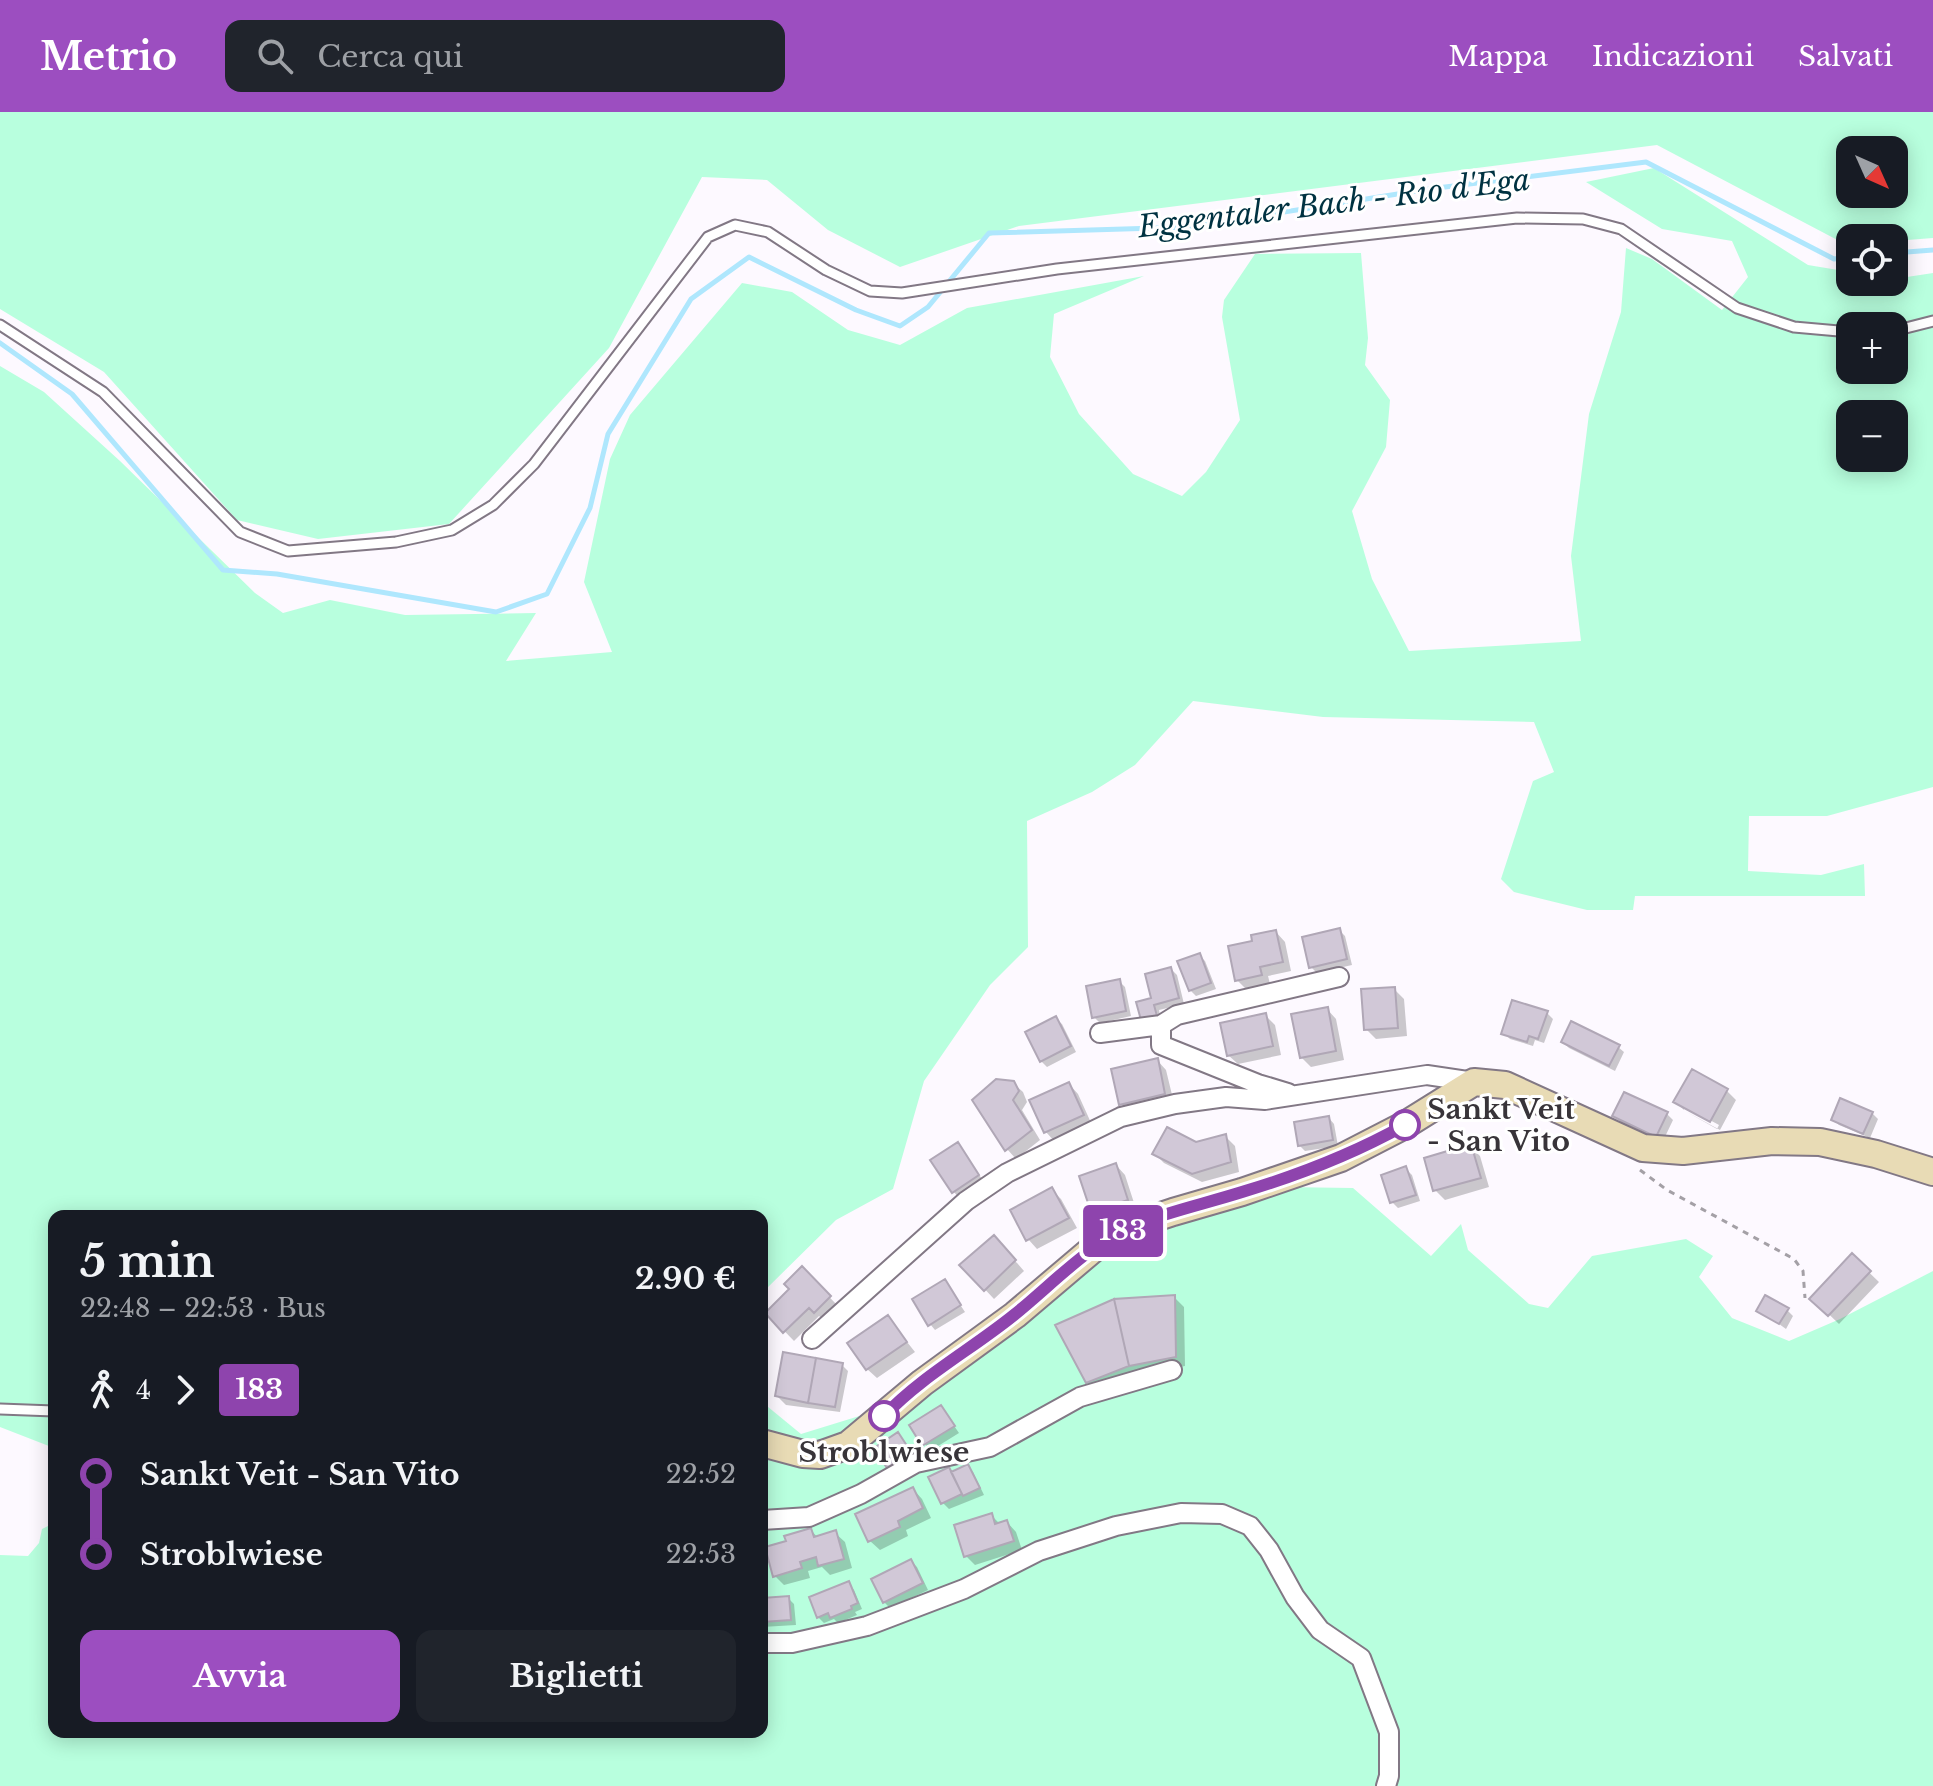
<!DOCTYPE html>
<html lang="it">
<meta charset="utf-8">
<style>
:root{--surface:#171b24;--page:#20242c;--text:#f1f3f6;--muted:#9ea1a6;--accent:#9c4ec0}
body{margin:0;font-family:"Libre Baskerville",serif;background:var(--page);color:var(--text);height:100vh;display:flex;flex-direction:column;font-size:30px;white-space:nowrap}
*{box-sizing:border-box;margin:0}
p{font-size:26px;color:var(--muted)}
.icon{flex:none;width:44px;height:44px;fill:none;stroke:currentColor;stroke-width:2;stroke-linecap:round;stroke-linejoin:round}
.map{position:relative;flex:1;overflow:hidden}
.drawer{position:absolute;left:48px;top:1098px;width:720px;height:528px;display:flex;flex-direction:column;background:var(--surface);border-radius:16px;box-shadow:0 4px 20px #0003}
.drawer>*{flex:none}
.badge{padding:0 16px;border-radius:6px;font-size:28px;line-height:52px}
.needle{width:52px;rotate:135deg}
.tools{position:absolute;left:1836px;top:24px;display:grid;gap:16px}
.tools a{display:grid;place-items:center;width:72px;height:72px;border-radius:16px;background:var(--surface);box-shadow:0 4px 20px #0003;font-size:40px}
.map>.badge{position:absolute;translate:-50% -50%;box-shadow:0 0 0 4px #fff}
.legs{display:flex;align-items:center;gap:12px;height:88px;padding:0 32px;font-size:26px}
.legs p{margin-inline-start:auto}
.headline{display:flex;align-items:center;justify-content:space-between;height:136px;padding:0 32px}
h1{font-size:44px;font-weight:700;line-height:60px}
.primary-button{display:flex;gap:16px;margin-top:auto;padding:16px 32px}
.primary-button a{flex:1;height:92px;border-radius:16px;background:var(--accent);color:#fff;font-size:32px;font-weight:700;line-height:92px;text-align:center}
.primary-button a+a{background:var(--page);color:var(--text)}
ul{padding:0 32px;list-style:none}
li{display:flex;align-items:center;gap:28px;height:80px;font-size:30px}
li i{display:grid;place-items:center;width:12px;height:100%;margin:0 10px;background:currentColor}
li i::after{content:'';width:20px;height:20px;margin:-10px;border:6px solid;border-radius:50%;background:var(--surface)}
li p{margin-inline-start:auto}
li:first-child i{background:linear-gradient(#0000 50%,currentColor 0)}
li:last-child i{background:linear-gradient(currentColor 50%,#0000 0)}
header{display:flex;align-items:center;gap:48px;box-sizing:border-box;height:112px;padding:0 40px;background:var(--accent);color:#fff}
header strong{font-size:38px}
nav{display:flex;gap:44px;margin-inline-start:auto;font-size:28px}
.search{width:560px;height:72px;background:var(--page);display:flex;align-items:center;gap:20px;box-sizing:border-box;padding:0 28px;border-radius:16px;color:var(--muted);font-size:30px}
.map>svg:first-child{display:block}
</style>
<header>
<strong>Metrio</strong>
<div class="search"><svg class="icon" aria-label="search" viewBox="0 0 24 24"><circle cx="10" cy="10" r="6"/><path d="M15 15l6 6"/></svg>Cerca qui</div>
<nav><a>Mappa</a><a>Indicazioni</a><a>Salvati</a></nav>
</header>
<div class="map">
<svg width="1933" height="1674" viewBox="0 0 1933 1674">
<rect width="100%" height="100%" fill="#fdf9ff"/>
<!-- green -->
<path fill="#b8ffde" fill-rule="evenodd" d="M0 0H1933V126L1894 129V126H1850V131L1845 132 1657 33 1019 114 900 155 828 118 767 68 702 65 609 236 449 412 318 427 237 408 104 260 0 197ZM1850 38H1894V82H1850Z
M1654 56 1808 153 1850 160V170H1894V167L1933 161V675L1827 704H1749L1748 759 1821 763 1864 752 1865 784H1635L1633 798H1587L1514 780 1501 767 1533 669 1554 660 1534 610 1323 605 1193 589 1135 653 1092 680 1027 709 1028 835 990 873 924 969 893 1077 836 1108 762 1181V1104H54V1336L0 1315V254L44 280 120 349 255 481 283 501 330 488 405 503 536 501 506 549 612 540 584 470 610 347 630 303 742 171 792 180 848 218 900 233 967 196 1144 164 1054 202 1050 245 1079 302 1133 362 1182 384 1206 360 1240 308 1222 205 1224 188 1255 142 1361 141 1368 226 1365 253 1390 288 1386 335 1352 399 1372 467 1409 539 1581 529 1571 444 1589 302 1621 200 1626 136 1652 147 1722 198 1748 165 1732 129 1662 117 1586 70ZM1850 214H1894V258H1850ZM1850 302H1894V346H1850Z
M1282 1075 1353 1076 1431 1144 1461 1112 1468 1138 1529 1192 1548 1196 1592 1144 1686 1127 1713 1144 1699 1165 1732 1206 1789 1229 1840 1207 1933 1159V1674H0V1443L28 1444 39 1431 42 1417 54 1411V1620H762V1290L801 1322 895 1293 1004 1211 1173 1100Z"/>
<!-- shadow -->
<path fill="#0003" d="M1339 818 1345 824 1352 853 1317 861 1311 855Z
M1276 820 1285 830 1291 859 1268 864 1270 872 1246 877 1237 868 1254 830Z
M1199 843 1205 849 1216 877 1196 884 1190 878Z
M1171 857 1177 863 1184 892 1159 898 1161 910 1149 913 1154 887Z
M1119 869 1125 875 1131 904 1100 911 1094 905Z
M1394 877 1404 887 1407 924 1376 927 1366 917Z
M1327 897 1336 907 1344 948 1311 955 1301 945Z
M1547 901 1553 907 1544 931 1535 928 1533 934 1510 927 1504 921Z
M1265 903 1275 913 1281 943 1238 952 1228 943Z
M1056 907 1062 912 1076 940 1047 955 1041 949Z
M1563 930 1618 935 1624 940 1615 959 1569 936Z
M1157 948 1166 958 1174 991 1130 1001 1121 992Z
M1013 971 1023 980 1027 990 1022 998 1040 1028 1016 1047 1007 1037Z
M1069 972 1078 982 1092 1013 1055 1030 1046 1020Z
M1727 979 1736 988 1720 1018 1685 999 1717 1017 1719 1013 1684 994V998L1676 990Z
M1872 1001 1878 1007 1870 1026 1839 1013 1833 1007Z
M1667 1002 1673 1008 1663 1029 1621 1010 1615 1004Z
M1329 1006 1334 1012 1338 1034 1305 1039 1299 1033Z
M1225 1024 1235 1034 1239 1060 1202 1070 1164 1051 1155 1042Z
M958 1032 984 1070 959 1086 954 1080Z
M1470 1034 1480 1044 1489 1075 1445 1088 1435 1078Z
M1116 1053 1125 1063 1136 1097 1102 1109 1093 1099 1081 1065Z
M1406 1057 1412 1063 1420 1089 1398 1096 1392 1090Z
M1052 1078 1061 1087 1077 1116 1037 1137 1028 1127Z
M1003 1135 1024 1159 994 1187 962 1153Z
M1852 1144 1879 1170 1839 1212 1812 1186Z
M802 1157 839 1195 825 1209 819 1204 794 1229 767 1201 792 1177Z
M945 1170 965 1200 935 1218 930 1212Z
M1174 1185 1184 1195 1185 1254 1139 1263 1098 1280 1088 1270Z
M1759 1198H1787L1793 1204 1786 1217Z
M888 1206 915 1240 877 1266 867 1257Z
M842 1253 848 1259 840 1300 786 1293 777 1284Z
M941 1295 959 1321 930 1339 912 1314Z
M904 1329 916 1347 895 1361 889 1355Z
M967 1354 973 1360 984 1383 949 1397 943 1391 952 1361Z
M913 1377 922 1387 931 1406 906 1418 908 1424 880 1438 870 1429Z
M991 1403 1000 1412 1007 1410 1016 1420 1022 1438 975 1453 966 1444Z
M811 1418 818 1426 835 1421 845 1430 852 1456 830 1463 822 1455 808 1459 810 1466 784 1473 775 1464 788 1430Z
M911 1449 917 1455 928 1478 890 1496 884 1490Z
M849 1472 854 1478 862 1497 855 1500 857 1503 838 1511 834 1507 824 1511 818 1505Z
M788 1486 794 1492 796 1513 762 1515V1488Z"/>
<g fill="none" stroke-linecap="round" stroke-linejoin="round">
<!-- stream -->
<path stroke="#afe7fd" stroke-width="5" d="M1894 141 1933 138
M0 231 72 282 223 458 277 462 496 500 547 482 590 396 608 322 691 187 749 145 856 198 900 214 928 195 989 121 1190 115 1429 77 1646 50 1834 147 1850 145"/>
</g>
<!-- building -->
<path fill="#d1c8d7" stroke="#b0a7b6" stroke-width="2" d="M1340 816 1347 847 1309 856 1302 825Z
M1276 818 1283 850 1260 855 1262 863 1235 869 1228 834 1252 829 1251 823Z
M1200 841 1211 871 1189 879 1177 849Z
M1171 855 1179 886 1154 893 1157 904 1141 908 1136 890 1151 886 1145 862Z
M1120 867 1126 899 1092 906 1086 874Z
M1395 875 1398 916 1364 918 1361 877Z
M1512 888 1548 899 1538 927 1529 924 1527 930 1501 922Z
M1328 895 1336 939 1300 946 1291 902Z
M1266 901 1273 934 1227 944 1220 911Z
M1056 904 1071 934 1040 950 1025 920Z
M1571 909 1620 933 1609 954 1561 930Z
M1158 946 1165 982 1119 993 1111 957Z
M1692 957 1728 977 1710 1010 1673 990Z
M996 967 1014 969 1019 979 1013 988 1032 1018 1005 1039 972 988Z
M1069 970 1084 1003 1044 1021 1029 988Z
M1624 980 1668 1000 1656 1025 1612 1004Z
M1840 986 1873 1000 1863 1022 1831 1008Z
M1329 1004 1333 1028 1298 1034 1294 1010Z
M1167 1015 1196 1030 1226 1022 1231 1050 1192 1062 1152 1042Z
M958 1030 979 1063 952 1081 930 1048Z
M1471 1032 1481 1066 1433 1079 1424 1046Z
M1116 1051 1128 1088 1091 1100 1079 1064Z
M1406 1054 1416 1083 1390 1091 1381 1063Z
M1052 1075 1069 1106 1026 1129 1010 1098Z
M994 1123 1016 1148 984 1179 959 1153Z
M1852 1141 1871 1159 1828 1204 1809 1187Z
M802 1154 831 1184 814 1201 809 1196 783 1221 765 1201 789 1177 784 1172Z
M945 1167 961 1193 928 1214 912 1187Z
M1175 1183 1176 1245 1129 1254 1114 1187Z
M1765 1183 1789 1196 1779 1212 1756 1199Z
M1114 1187 1129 1254 1086 1271 1055 1213Z
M888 1203 907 1230 866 1258 847 1231Z
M783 1240 816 1246 808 1291 775 1284Z
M816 1246 843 1251 835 1295 808 1291Z
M941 1293 955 1314 922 1334 909 1313Z
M898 1320 911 1340 887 1356 874 1336Z
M968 1352 980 1376 963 1384 951 1360Z
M949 1355 962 1382 941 1392 928 1365Z
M913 1375 923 1396 898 1409 900 1415 868 1430 855 1402Z
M992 1401 995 1412 1007 1408 1014 1429 964 1445 954 1413Z
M811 1416 814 1425 836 1418 844 1447 818 1454 816 1445 800 1450 802 1456 773 1465 765 1435 786 1429 784 1424Z
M911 1447 923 1471 883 1491 871 1467Z
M849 1469 858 1491 851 1494 852 1497 830 1506 828 1501 817 1506 809 1485Z
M789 1484 791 1508 762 1510V1486Z"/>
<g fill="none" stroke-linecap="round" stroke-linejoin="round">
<!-- lane casing -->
<g stroke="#827885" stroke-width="13">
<path id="lane" d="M0 213 103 280 240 420 288 439 396 430 452 418 493 393 534 352 708 125 735 113 768 120 826 158 870 179 902 181 1057 157 1517 106 1583 107 1621 117 1737 196 1794 215 1850 220
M1894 219 1933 209
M0 1297 54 1299"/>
</g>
<!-- street casing -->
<g stroke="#827885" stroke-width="22">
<path id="street" d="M1100 921 1161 913
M1288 981 1258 972 1161 933V913L1177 903 1339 865
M812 1227 966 1089 1007 1061 1121 1005 1175 992 1226 985 1265 988 1427 963 1474 970
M762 1408 809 1405 861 1382 916 1351 990 1335 1080 1285 1172 1258
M762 1531H792L867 1514 964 1477 1039 1439 1116 1414 1181 1401 1222 1402 1250 1414 1269 1438 1295 1485 1320 1518 1361 1546 1389 1620V1664L1386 1674"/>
</g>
<!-- secondary casing -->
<g stroke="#827885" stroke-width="30">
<path id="secondary" d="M762 1331 803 1342 820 1343 848 1333 922 1271 1015 1203 1100 1131 1134 1113 1173 1100 1242 1080 1341 1046 1405 1013 1474 970 1505 973 1643 1036 1683 1039 1772 1029 1820 1030 1876 1042 1933 1060"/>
</g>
<!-- path -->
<path stroke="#a4a0a6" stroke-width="3" stroke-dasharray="6 6" stroke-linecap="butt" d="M1640 1058 1667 1078 1794 1147 1803 1159 1805 1186"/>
<!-- lane -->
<use href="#lane" stroke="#fff" stroke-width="9"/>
<!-- street -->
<use href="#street" stroke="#fff" stroke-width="18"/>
<!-- secondary -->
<use href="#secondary" stroke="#e8dbb5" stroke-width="26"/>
</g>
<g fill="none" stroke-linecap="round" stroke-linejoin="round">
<!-- line-1 casing -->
<g stroke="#fff" stroke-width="18">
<path id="line-1" d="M884 1304C922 1264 972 1237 1014 1203 1054 1171 1088 1132 1137 1112 1171 1099 1207 1091 1242 1080 1299 1063 1353 1042 1405 1013"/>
</g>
<!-- line-1 -->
<use href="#line-1" stroke="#8e44ad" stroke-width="12"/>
</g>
<!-- markers -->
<g fill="#fff" stroke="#8e44ad" stroke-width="4">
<circle cx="1405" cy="1013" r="14"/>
<circle cx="884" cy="1304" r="14"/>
</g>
<g text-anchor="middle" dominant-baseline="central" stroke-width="6" stroke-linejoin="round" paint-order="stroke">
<!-- stop labels -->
<g font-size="28" font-weight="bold" fill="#383439" stroke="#fff" text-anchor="start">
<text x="1427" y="997">Sankt Veit<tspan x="1427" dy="32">- San Vito</tspan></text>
<text x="884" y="1340" text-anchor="middle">Stroblwiese</text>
</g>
<!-- water labels -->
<g font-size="30" font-style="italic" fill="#003241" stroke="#fff">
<text transform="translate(1334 91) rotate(-7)">Eggentaler Bach - Rio d'Ega</text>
</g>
</g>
</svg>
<div class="tools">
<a><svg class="needle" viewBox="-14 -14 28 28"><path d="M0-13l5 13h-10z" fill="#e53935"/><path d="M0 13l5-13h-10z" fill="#9ea1a6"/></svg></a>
<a><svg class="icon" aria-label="locate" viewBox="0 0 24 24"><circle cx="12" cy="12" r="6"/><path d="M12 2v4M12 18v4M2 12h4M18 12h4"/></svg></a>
<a>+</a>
<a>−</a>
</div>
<b class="badge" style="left:1123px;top:1119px;background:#8e44ad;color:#fff">183</b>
<section class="drawer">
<div class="headline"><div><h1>5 min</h1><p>22:48 – 22:53 · Bus</p></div><b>2.90 €</b></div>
<div class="legs"><svg class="icon" aria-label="walk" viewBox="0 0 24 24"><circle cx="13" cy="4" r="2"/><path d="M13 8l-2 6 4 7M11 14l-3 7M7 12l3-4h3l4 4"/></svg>4<svg class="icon" aria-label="forward" viewBox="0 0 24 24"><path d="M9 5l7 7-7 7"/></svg><b class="badge" style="background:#8e44ad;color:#fff">183</b></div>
<ul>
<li><i style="color:#8e44ad"></i><b>Sankt Veit - San Vito</b><p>22:52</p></li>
<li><i style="color:#8e44ad"></i><b>Stroblwiese</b><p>22:53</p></li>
</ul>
<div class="primary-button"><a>Avvia</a><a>Biglietti</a></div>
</section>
</div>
